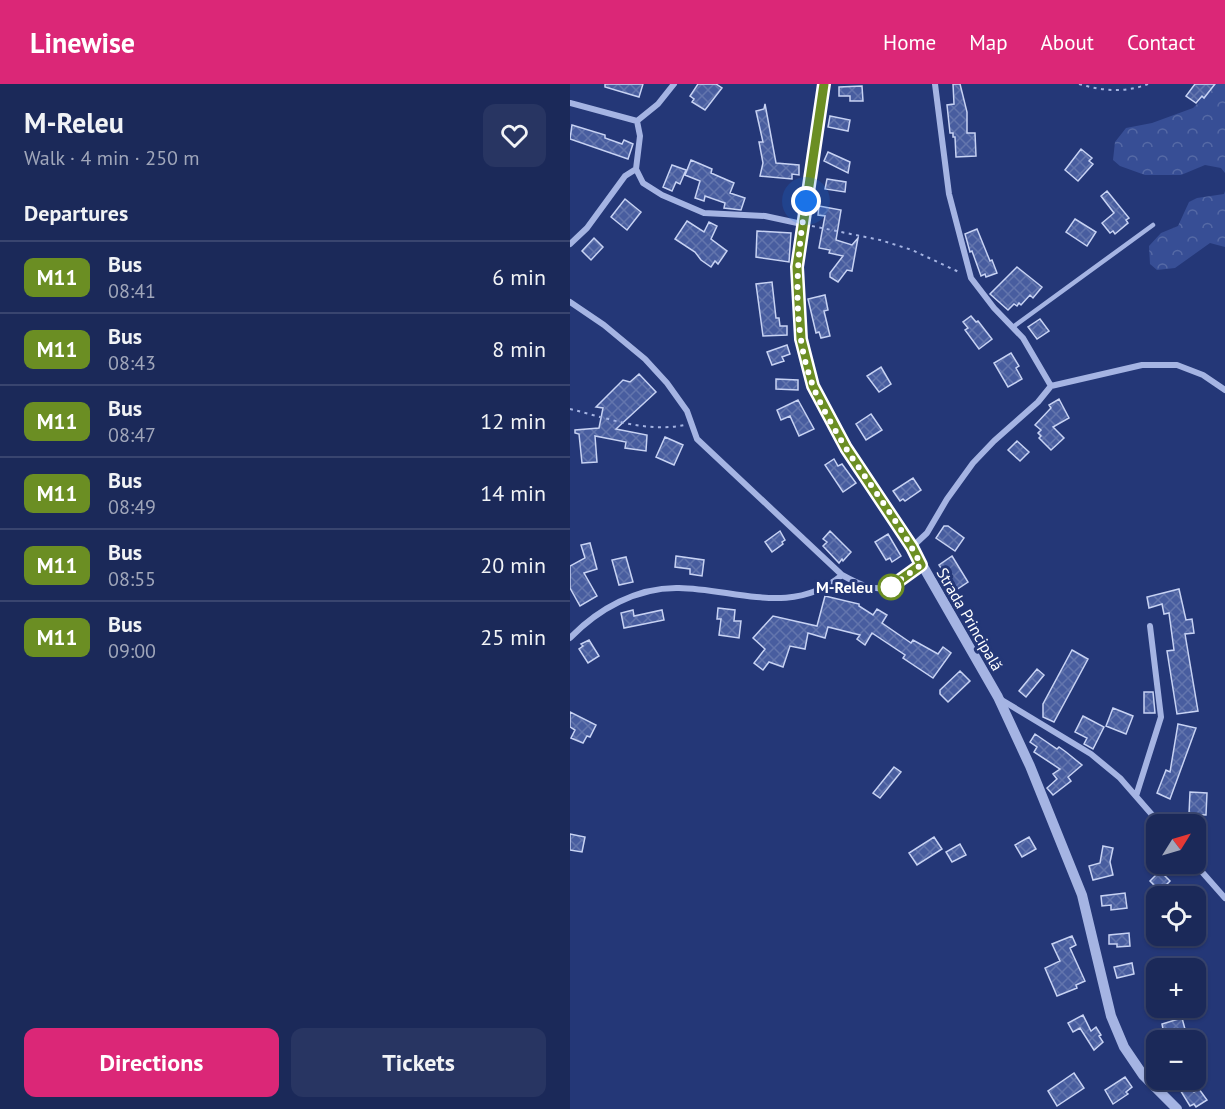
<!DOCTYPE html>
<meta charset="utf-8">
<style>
:root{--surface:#1b2959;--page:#283562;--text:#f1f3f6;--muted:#a0a6ba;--line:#39456f;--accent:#db2777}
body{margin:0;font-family:"PT Sans",sans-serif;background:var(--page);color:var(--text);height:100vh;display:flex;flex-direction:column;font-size:22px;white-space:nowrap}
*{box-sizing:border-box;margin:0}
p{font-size:20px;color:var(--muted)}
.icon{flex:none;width:33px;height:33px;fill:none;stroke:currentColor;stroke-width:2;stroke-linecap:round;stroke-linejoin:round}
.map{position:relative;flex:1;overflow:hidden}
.sheet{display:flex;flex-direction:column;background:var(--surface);width:570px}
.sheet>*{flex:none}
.badge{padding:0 12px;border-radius:9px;font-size:21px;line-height:39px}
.needle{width:39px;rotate:53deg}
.fabs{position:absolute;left:576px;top:730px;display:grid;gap:12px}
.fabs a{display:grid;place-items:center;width:60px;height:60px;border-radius:12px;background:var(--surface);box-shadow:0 2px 4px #0004,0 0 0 2px var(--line);font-size:30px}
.you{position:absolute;width:30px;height:30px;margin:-15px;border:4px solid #fff;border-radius:50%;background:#1a73e8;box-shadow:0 0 0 9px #1a73e833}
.map>.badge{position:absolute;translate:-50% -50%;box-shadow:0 0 0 3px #fff}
h2{padding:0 24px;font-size:22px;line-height:54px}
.round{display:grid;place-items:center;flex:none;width:63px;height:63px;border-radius:12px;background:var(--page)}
.headline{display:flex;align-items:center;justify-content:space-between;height:102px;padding:0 24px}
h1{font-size:28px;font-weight:700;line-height:45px}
.cta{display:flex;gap:12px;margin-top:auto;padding:12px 24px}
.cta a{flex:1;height:69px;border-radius:12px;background:var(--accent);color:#fff;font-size:24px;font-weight:700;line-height:69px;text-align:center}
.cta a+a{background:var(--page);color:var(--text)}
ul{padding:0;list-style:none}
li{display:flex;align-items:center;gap:18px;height:72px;padding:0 24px;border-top:2px solid var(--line)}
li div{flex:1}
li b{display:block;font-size:22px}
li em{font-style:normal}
li .badge{min-width:66px;font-weight:700;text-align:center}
header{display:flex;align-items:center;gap:36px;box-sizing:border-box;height:84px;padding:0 30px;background:var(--accent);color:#fff}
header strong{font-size:28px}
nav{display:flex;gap:33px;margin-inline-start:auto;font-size:21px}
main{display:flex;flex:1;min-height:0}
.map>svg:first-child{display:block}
</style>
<header>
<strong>Linewise</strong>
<nav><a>Home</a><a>Map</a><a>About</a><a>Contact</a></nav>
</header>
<main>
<section class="sheet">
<div class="headline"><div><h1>M-Releu</h1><p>Walk · 4 min · 250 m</p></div><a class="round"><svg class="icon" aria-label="heart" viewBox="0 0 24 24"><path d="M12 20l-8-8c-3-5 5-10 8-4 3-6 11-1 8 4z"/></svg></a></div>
<h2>Departures</h2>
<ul>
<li><span class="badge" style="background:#6b8e23;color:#fff">M11</span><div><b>Bus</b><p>08:41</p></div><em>6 min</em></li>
<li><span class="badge" style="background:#6b8e23;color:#fff">M11</span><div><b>Bus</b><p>08:43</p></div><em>8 min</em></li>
<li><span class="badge" style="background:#6b8e23;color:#fff">M11</span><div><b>Bus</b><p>08:47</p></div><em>12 min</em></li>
<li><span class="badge" style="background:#6b8e23;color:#fff">M11</span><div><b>Bus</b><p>08:49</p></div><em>14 min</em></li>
<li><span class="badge" style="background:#6b8e23;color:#fff">M11</span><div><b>Bus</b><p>08:55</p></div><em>20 min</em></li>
<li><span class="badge" style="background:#6b8e23;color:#fff">M11</span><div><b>Bus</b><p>09:00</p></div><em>25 min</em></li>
</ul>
<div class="cta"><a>Directions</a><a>Tickets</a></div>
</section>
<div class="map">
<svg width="655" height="1025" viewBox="0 0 655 1025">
<defs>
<pattern id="forest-crowns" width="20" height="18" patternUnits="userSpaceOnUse" patternTransform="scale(1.5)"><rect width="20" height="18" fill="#374e95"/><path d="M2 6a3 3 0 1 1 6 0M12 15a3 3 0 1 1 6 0" fill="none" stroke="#5569a5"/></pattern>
<pattern id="building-cross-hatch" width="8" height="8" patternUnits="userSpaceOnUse" patternTransform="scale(1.5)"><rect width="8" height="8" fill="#485d9f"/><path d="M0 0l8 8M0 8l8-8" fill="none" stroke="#6375ad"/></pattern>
</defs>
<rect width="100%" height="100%" fill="#243777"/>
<!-- forest -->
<path fill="url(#forest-crowns)" d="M634 0H655V89L651 84 635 81 611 91H575L550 82 543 76 545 58 556 44 582 39 623 24 629 18Z
M655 107V163L640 159 605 184 587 186 580 180 579 162 591 149 608 142 619 118 627 114 654 110Z"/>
<!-- building -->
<path fill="url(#building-cross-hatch)" stroke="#c7d2f3" stroke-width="1.5" d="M35 0H73L69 13 35 3Z
M128 0H146L152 4 135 26 122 18 124 15 120 12Z
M383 0H390L397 28V49H405L406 72 386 73 385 53H383V49H380L377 21 384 20Z
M625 0H645L634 14 632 12 626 19 616 12Z
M292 2 293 17H280V12H269V3Z
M195 20 206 79 229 81V91L222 90V95L190 92 193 79 189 58H193L186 27 194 25Z
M260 32 280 36 278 47 258 43Z
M2 41 35 51V54L52 60 54 56 63 60 58 75 0 55Z
M511 65 522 74 519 77 523 80 508 97 495 86Z
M258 68 280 78 278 89 254 77Z
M121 76 142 85 141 89 164 99 160 109 175 114 171 126 154 124 155 119 135 112 134 117 125 114 130 97 115 91Z
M102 81 116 86 110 100 106 98 102 107 93 103Z
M257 95 276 98 275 108 255 105Z
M537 107 559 134 556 136 558 139 545 150 543 147 540 149 532 139 544 129 531 112Z
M55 115 71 128 57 146 41 133Z
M249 122 271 126 266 156 282 161 288 154 282 187 277 186 268 198 260 193V189L273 172 259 169 260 166 249 164 255 132 248 131Z
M505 135 526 148 517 162 496 148Z
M117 137 134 148 139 138 147 142 141 155 157 167 148 180 145 177 141 183 131 176 125 168 105 155Z
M407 145 420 177 422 176 427 189 416 193 415 190 411 192 402 167 400 168 395 150Z
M187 147 221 149 219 178 186 173Z
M24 154 33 163 21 176 12 167Z
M447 183 472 203 463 214 460 211 451 221 449 219 447 222 444 220 438 226 420 210Z
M202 198 206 234H209L210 242H217V251L193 252 186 200Z
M255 211 258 226 254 227 260 252 251 254 249 248 246 249 238 215Z
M401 232 406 238 408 237 422 255 409 265 395 246 398 244 393 238Z
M470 235 479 247 467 255 458 243Z
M217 261 220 270 212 273 214 277 202 281 197 268Z
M441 269 449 282 446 284 452 295 438 303 424 279Z
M311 283 321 300 309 308 297 292Z
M69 290 86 308 46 345 77 351 76 367 55 364 56 358 25 352 27 378 12 379 9 350 5 349V346L29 344 33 324 26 323 53 296 60 298Z
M206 295 228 296V306L206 305Z
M489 315 499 334 483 343 494 354 481 366 469 354 471 352 468 349 471 346 465 341 481 324 479 321Z
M228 316 244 345 229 352 220 332 211 336 207 326Z
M301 330 312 346 296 356 286 340Z
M95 353 113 361 104 381 86 373Z
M447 357 459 368 450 377 438 366Z
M264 375 268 382 272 380 286 399 273 408 255 381Z
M343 394 351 406 335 417 333 415 330 417 323 407Z
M374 442H378L394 454 385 467 366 454Z
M210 447 215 456 212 458 213 460 202 468 195 458Z
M260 447 281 468 273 477 272 475 269 479 253 462 257 458 253 455Z
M318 450 331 472 322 478 320 474 316 476 305 458Z
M20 459 27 485 14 489 27 512 10 522 0 504V482L15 474 11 461Z
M106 472 134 476 132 492 120 490V485L105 483Z
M382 472 398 498 380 510 375 502 380 498 369 481Z
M56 473 63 498 49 501 42 476Z
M609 505 616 536 622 535 624 549 615 550 628 627 607 630 597 567 604 566 599 529 594 530 592 520 579 524 577 513Z
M255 512 289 520V522L303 531 307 525 317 531 312 539 341 559 343 556 368 570 373 563 381 569 363 594 333 574 335 571 302 549 295 561 287 555 290 551 258 543 255 554 238 549 235 565 220 562 213 583 199 578 193 586 184 579 195 565 183 554 203 532 247 542Z
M148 524 165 526 164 537H171L169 554 149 551 151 535H147Z
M63 526 64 532 92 526 94 536 54 544 51 529Z
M19 556 29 572 18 579 9 565 13 562 11 560Z
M502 566 518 575 484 638 473 633V620Z
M467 585 474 591 456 613 449 607Z
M390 587 400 597 378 618 370 610V606Z
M574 608H583L585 629H574Z
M543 624 563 632 556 650 536 642Z
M0 628 26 641 20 653 17 652 13 659 1 654 5 646 0 643Z
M513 632 534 643 523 665 514 660 517 654 505 648Z
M608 640 626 644 600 715 587 709 596 686 600 688Z
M465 650 487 665 489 663 496 668 512 681 498 693 501 697 483 711 477 704 487 695 483 690 490 685 464 668 467 663 460 658Z
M324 683 331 688 310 714 303 709Z
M620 708 637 709 636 731 619 730Z
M0 750 15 753 12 768 0 766Z
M364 753 372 765 347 781 339 769Z
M459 753 466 765 452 773 445 761Z
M390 760 396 771 382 778 376 768Z
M533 762 543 764 540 778 543 791 523 796 519 782 530 779Z
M590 787 600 797 590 807 580 797Z
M555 809 557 824 541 826V821L532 822 531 812Z
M559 849 560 862 547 863V860H539V851Z
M502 852 506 861 500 864 515 897 506 901 507 904 487 912 475 884 490 877 482 860Z
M562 879 564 890 547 894 544 883Z
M513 931 521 947 526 943 531 951 529 952 533 958 524 966 510 944 503 948 498 939Z
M612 934 616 949 595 955 592 940Z
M504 989 514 1004 487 1022 478 1007Z
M555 993 562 1003 556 1008 558 1010 543 1020 535 1006Z
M604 996H617L624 1008 629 1005 637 1016 626 1023 624 1020 620 1022Z"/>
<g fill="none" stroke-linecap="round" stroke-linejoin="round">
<!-- path -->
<path stroke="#a5b4e3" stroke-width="2" stroke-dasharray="3 4.5" stroke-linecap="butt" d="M509 0C532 7 555 9 578 0
M242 142 310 156 342 166 391 189
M0 325C37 334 76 349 115 341"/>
<!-- service -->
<path stroke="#a5b4e3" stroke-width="4.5" d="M443 243 583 141"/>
<!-- minor -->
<path stroke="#a5b4e3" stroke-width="6" d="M365 0 379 110 401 194 424 224 453 254 481 302
M0 19 67 37 88 20 104 0
M67 37 70 52 66 85 73 99 92 111 134 129 195 132 232 140
M0 160 17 144 55 92 66 85
M0 218 34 241 75 275 97 299 117 327 127 355 272 491C312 513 316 506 352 481
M342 463 357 449 377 415 403 379 424 357 468 318 481 302 572 281H607L633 291 655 306
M0 554C28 525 67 503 109 504 165 505 223 533 272 491
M430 615 521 670 550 694 591 741
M566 712 591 633 580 542
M625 780 655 814"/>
<!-- tertiary -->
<path stroke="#a5b4e3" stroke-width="10" d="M254 0 227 183 231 255 243 302 276 364 342 463 428 613 460 682 512 811 541 932 554 963 573 991 607 1025"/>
</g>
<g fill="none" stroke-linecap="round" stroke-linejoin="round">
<!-- line casing -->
<g stroke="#fff" stroke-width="14">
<path id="line" d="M254 0 227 183 231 255 243 302 276 364 342 463 351 481 319 504"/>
</g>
<!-- line -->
<use href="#line" stroke="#6b8e23" stroke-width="9"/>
<!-- walk -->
<path stroke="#fff" stroke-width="6" stroke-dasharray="0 10.8" d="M236 117C226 175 221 245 243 302 249 319 267 350 277 366 302 404 331 441 351 481L319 504 321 503"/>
</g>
<!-- markers -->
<circle fill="#fff" stroke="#6b8e23" stroke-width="3" cx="321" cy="503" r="12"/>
<g text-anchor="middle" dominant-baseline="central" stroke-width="6" stroke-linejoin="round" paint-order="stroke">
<!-- stop labels -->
<g font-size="16" font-weight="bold" fill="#fff" stroke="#243777" text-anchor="end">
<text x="303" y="503">M-Releu</text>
</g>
<!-- street labels -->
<g font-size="16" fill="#fff" stroke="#243777">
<text transform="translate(400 535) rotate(60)">Strada Principală</text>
</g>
</g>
</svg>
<div class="fabs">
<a><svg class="needle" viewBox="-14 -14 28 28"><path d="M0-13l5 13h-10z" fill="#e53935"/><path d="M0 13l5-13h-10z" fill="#a0a6ba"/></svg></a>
<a><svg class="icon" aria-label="locate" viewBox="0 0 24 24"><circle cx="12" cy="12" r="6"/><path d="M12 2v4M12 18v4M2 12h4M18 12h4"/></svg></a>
<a>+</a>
<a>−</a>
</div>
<div class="you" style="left:236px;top:117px"></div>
</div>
</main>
